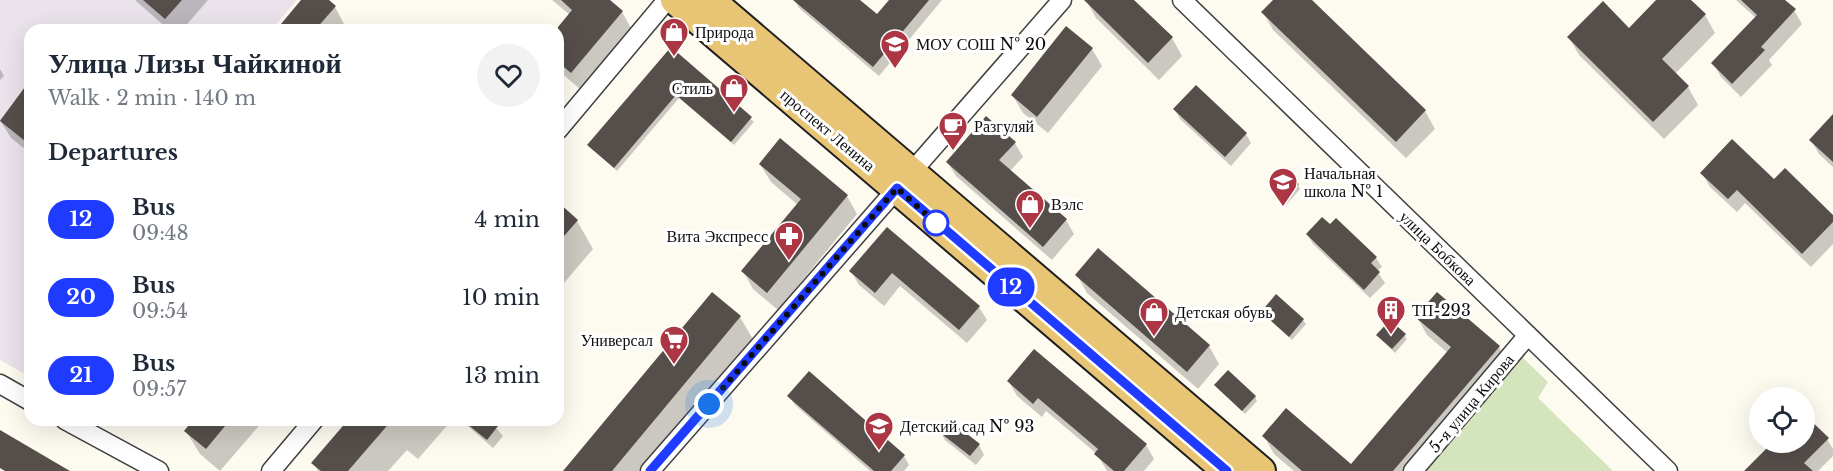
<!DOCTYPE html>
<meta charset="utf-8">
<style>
:root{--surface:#fff;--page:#f2f2f3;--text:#1f2937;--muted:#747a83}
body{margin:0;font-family:"Libre Baskerville",serif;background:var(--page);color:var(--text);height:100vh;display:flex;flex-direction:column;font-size:22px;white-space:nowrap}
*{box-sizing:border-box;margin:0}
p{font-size:20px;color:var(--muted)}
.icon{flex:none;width:33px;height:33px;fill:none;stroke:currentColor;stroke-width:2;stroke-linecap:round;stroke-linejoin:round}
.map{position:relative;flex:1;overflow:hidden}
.details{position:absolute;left:24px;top:24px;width:540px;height:402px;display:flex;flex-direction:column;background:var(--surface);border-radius:18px;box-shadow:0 6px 24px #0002}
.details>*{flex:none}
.badge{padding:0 12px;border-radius:20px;font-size:21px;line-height:39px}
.controls{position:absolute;left:1749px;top:387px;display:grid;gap:12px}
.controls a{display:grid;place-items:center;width:66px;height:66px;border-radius:50%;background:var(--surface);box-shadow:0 6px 24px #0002;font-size:30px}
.you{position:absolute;width:30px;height:30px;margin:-15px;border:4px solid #fff;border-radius:50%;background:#1a73e8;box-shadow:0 0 0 9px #1a73e833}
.map>.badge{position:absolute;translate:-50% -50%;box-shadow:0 0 0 3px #fff}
h2{padding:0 24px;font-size:22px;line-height:54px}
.round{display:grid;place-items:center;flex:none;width:63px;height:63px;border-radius:32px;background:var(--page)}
.summary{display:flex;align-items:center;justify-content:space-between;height:102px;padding:0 24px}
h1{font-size:28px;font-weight:800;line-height:45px}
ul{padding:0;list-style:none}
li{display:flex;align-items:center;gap:18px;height:78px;padding:0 24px}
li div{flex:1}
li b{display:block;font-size:22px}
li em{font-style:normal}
li .badge{min-width:66px;font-weight:700;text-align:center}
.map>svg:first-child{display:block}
</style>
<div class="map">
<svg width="1833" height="471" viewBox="0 0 1833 471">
<rect width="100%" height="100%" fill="#fdfaf0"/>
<!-- industrial -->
<path fill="#eae3eb" d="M0 0H297L271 30H30V377L0 360Z"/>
<!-- green -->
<path fill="#d4e4bd" d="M1521 356 1548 382 1538 398 1613 471H1423Z"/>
<!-- shadow -->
<path fill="#0003" d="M135 0H208L182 30H169Z
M303 0H326L335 7 344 24 339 30H278Z
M552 0H607L622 12 632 30 581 90 558 70 557 30 570 15Z
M794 0H858L878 17 891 0H942L879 76 800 9Z
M1086 0H1132L1172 38 1182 56 1159 80 1096 18Z
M1275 0H1310L1425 111 1435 129 1406 158 1273 30 1263 12Z
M1658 0H1689L1705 15 1715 33 1675 74 1688 87 1698 105 1664 139 1579 55 1569 37 1629 30Z
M1736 0H1783L1794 10 1802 24 1769 60 1772 65 1741 97 1721 77 1713 63 1756 18Z
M384 25 391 30H380Z
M672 49 754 122 734 145 679 98 617 171 589 145Z
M1092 49 1102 66 1048 133 1023 113 1013 96Z
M0 69 4 76 0 80Z
M30 82V153L11 138 0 120Z
M1175 110 1246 134 1251 143 1231 166 1180 119Z
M1833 118V167L1819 154 1811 140Z
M780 140 847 196 857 214 778 310 753 289 743 271 798 205 771 182 760 164Z
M1015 143 1023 157 1010 171 1066 220 1074 234 1052 260 956 176 948 163Z
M1702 173 1774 181 1833 217V244L1811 267 1745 203 1737 212 1710 187Z
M1298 185 1300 189 1286 205 1273 191Z
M558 204 577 221 593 249 558 290Z
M887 229 979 307 987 320 967 343 900 286 884 306 859 285 851 271Z
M1307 234 1376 258 1382 267 1377 271 1385 283 1370 298 1313 244Z
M1077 275 1209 346 1219 364 1198 389 1087 293Z
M1437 294 1499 347 1509 365 1419 471H1294L1274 454 1264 436 1351 466 1448 353 1427 335 1417 317Z
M1262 312 1303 320 1306 324 1292 340Z
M740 317 754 341 645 471H565Z
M1404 335 1407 339 1395 353 1378 336Z
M1009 382 1146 445 1154 459 1144 471H1107L1097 454 1046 411 1042 417 1017 396Z
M1216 386 1255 396 1257 401 1245 414Z
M789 396 904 456 909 465 904 471H870L795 405Z
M195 420H264L220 471 200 454 186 431Z
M350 420H452L418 459 407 450 388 471H318L313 463Z
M461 420H489L503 436 493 448Z
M940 431 979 445 984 455 976 465 945 440Z
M1827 439 1833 449V456L1818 471H1748L1804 442Z"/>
<!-- building -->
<path fill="#554e4b" d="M143 0H182L165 19Z
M301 0H329L336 6 315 30H276Z
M561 0H610L623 11 571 73 558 62V27L572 10Z
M793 0H860L877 14 889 0H929L873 67Z
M1084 0H1134L1173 37 1148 63Z
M1273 0H1312L1426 110 1396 142 1261 12Z
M1656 0H1691L1706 14 1662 59 1689 86 1653 122 1567 37 1603 1 1629 28Z
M1741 0H1785L1796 9 1761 47 1765 50 1732 84 1711 63 1757 15Z
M1066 26 1093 48 1037 117 1011 95Z
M671 47 752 117 731 142 676 95 614 168 587 145Z
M30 80V145L0 121Z
M1196 85 1247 133 1225 157 1173 109Z
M1833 114V162L1809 140Z
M986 116 1016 142 999 160 1067 219 1043 247 946 162Z
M780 138 848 195 767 293 741 271 801 199 759 164Z
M1732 139 1774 179 1785 168 1833 215V222L1802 254 1737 190 1728 199 1700 173Z
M1287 173 1299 184 1282 202 1271 191Z
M558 202 578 220 558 243Z
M1322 217 1330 224 1336 218 1377 257 1371 263 1380 272 1364 290 1306 234Z
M887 227 980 306 959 330 892 273 875 293 849 271Z
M1098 248 1210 345 1187 372 1075 275Z
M712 292 741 316 612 471H563Z
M1437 292 1500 346 1393 471H1302L1262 436 1286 408 1351 464 1451 347 1415 317Z
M1276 294 1304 319 1289 337 1261 312Z
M1390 320 1406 334 1392 349 1376 335Z
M1034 349 1147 444 1124 471H1114L1094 454 1098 449 1038 398 1033 404 1007 381Z
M1228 370 1256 396 1242 411 1214 385Z
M809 371 905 455 891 471H874L787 396Z
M1804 414 1829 438 1804 463 1813 471H1744L1773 442H1804Z
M948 419 980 444 970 456 938 431Z
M193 420H230L206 449 184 431Z
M348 420H392L348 471H321L311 463Z
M462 420H491L498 426 487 440Z
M0 430 70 471H5L0 468Z"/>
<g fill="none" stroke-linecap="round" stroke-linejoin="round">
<!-- street casing -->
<g stroke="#404040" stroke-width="21">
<path id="street" d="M1182 0 1668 471
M558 130 667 0
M0 384 30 401
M65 420 159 471
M271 471 314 420
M650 471 1062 0
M1413 471 1528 335"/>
</g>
<!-- primary casing -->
<g stroke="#1e1e1e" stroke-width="32">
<path id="primary" d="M675 0 1227 471
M710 0 1261 471"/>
</g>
<!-- street -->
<use href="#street" stroke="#fff" stroke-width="18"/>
<!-- primary -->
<use href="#primary" stroke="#e8c475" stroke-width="28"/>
</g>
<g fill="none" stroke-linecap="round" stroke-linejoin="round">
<!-- line casing -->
<g stroke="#fff" stroke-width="14">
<path id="line" d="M650 471 897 188 1227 471"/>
</g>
<!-- line -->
<use href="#line" stroke="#1f3bff" stroke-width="9"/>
<!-- walk -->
<path stroke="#0d0d0d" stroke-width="6" stroke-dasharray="0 10.8" d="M709 404 897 188 936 223"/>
</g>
<!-- icons -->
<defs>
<g id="shop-pin" transform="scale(1.5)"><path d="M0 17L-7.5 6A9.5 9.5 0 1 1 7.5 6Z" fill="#ad3644" stroke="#fff"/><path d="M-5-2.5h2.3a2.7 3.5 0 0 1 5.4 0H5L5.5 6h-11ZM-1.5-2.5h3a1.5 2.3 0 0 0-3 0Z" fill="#fff"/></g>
<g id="school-pin" transform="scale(1.5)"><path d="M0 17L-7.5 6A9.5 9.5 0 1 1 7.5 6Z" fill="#ad3644" stroke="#fff"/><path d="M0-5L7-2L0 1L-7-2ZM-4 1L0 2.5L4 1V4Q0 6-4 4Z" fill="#fff"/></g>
<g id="cafe-pin" transform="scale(1.5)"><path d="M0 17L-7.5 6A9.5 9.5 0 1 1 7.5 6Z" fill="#ad3644" stroke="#fff"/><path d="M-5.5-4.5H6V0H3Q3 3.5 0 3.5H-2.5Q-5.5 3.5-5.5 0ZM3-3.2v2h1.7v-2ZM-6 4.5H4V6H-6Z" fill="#fff"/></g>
<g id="pharmacy-pin" transform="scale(1.5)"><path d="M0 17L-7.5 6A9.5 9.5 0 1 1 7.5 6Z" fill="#ad3644" stroke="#fff"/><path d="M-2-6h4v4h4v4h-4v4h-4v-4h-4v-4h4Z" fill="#fff"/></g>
<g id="building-pin" transform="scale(1.5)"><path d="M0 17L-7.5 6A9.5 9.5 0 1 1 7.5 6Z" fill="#ad3644" stroke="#fff"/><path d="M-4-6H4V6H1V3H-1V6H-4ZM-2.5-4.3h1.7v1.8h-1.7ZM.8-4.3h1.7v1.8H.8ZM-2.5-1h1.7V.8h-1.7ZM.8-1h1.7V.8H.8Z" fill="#fff"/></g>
<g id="supermarket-pin" transform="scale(1.5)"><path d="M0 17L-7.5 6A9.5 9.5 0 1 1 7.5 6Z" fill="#ad3644" stroke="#fff"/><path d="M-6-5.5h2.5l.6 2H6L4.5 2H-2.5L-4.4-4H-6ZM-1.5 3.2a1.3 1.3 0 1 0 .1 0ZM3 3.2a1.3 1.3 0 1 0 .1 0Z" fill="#fff"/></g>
</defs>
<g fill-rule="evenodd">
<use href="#shop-pin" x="674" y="32"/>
<use href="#school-pin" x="895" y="44"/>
<use href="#shop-pin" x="734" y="88"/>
<use href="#cafe-pin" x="953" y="126"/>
<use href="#school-pin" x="1283" y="182"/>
<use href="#shop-pin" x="1030" y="204"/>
<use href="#pharmacy-pin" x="789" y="236"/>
<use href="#building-pin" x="1391" y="310"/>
<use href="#shop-pin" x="1154" y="312"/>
<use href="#supermarket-pin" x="674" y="340"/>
<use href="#school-pin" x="879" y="426"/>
</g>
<!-- markers -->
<circle fill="#fff" stroke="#1f3bff" stroke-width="3" cx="936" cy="223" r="12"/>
<g text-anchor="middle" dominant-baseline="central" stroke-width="6" stroke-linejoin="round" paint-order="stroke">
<!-- poi labels -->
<g font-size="16" fill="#0d0d0d" stroke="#fff" text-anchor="start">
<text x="695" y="32">Природа</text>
<text x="916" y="44">МОУ СОШ № 20</text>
<text x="713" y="88" text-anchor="end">Стиль</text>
<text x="974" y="126">Разгуляй</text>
<text x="1304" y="173">Начальная<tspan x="1304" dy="18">школа № 1</tspan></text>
<text x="1051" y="204">Вэлс</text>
<text x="768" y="236" text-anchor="end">Вита Экспресс</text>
<text x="1412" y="310">ТП-293</text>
<text x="1175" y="312">Детская обувь</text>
<text x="653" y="340" text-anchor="end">Универсал</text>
<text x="900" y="426">Детский сад № 93</text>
</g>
<!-- street labels -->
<g font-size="16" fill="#0d0d0d" stroke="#fff">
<text transform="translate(828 130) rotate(40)">проспект Ленина</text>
<text transform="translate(1438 248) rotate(44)">улица Бобкова</text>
<text transform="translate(1471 403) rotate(-50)">5-я улица Кирова</text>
</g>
</g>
</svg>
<div class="controls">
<a><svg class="icon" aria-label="locate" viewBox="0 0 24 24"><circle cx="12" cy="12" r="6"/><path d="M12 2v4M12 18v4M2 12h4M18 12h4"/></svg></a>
</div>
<div class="you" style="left:709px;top:404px"></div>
<b class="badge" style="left:1011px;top:287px;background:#1f3bff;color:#fff">12</b>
<section class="details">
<div class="summary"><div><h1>Улица Лизы Чайкиной</h1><p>Walk · 2 min · 140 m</p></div><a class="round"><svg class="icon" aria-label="heart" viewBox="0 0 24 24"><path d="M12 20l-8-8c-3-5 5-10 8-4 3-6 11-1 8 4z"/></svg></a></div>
<h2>Departures</h2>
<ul>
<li><span class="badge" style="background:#1f3bff;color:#fff">12</span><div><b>Bus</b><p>09:48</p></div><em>4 min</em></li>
<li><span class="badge" style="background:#1f3bff;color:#fff">20</span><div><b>Bus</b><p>09:54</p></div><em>10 min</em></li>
<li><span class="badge" style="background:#1f3bff;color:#fff">21</span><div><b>Bus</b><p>09:57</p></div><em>13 min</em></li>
</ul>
</section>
</div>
